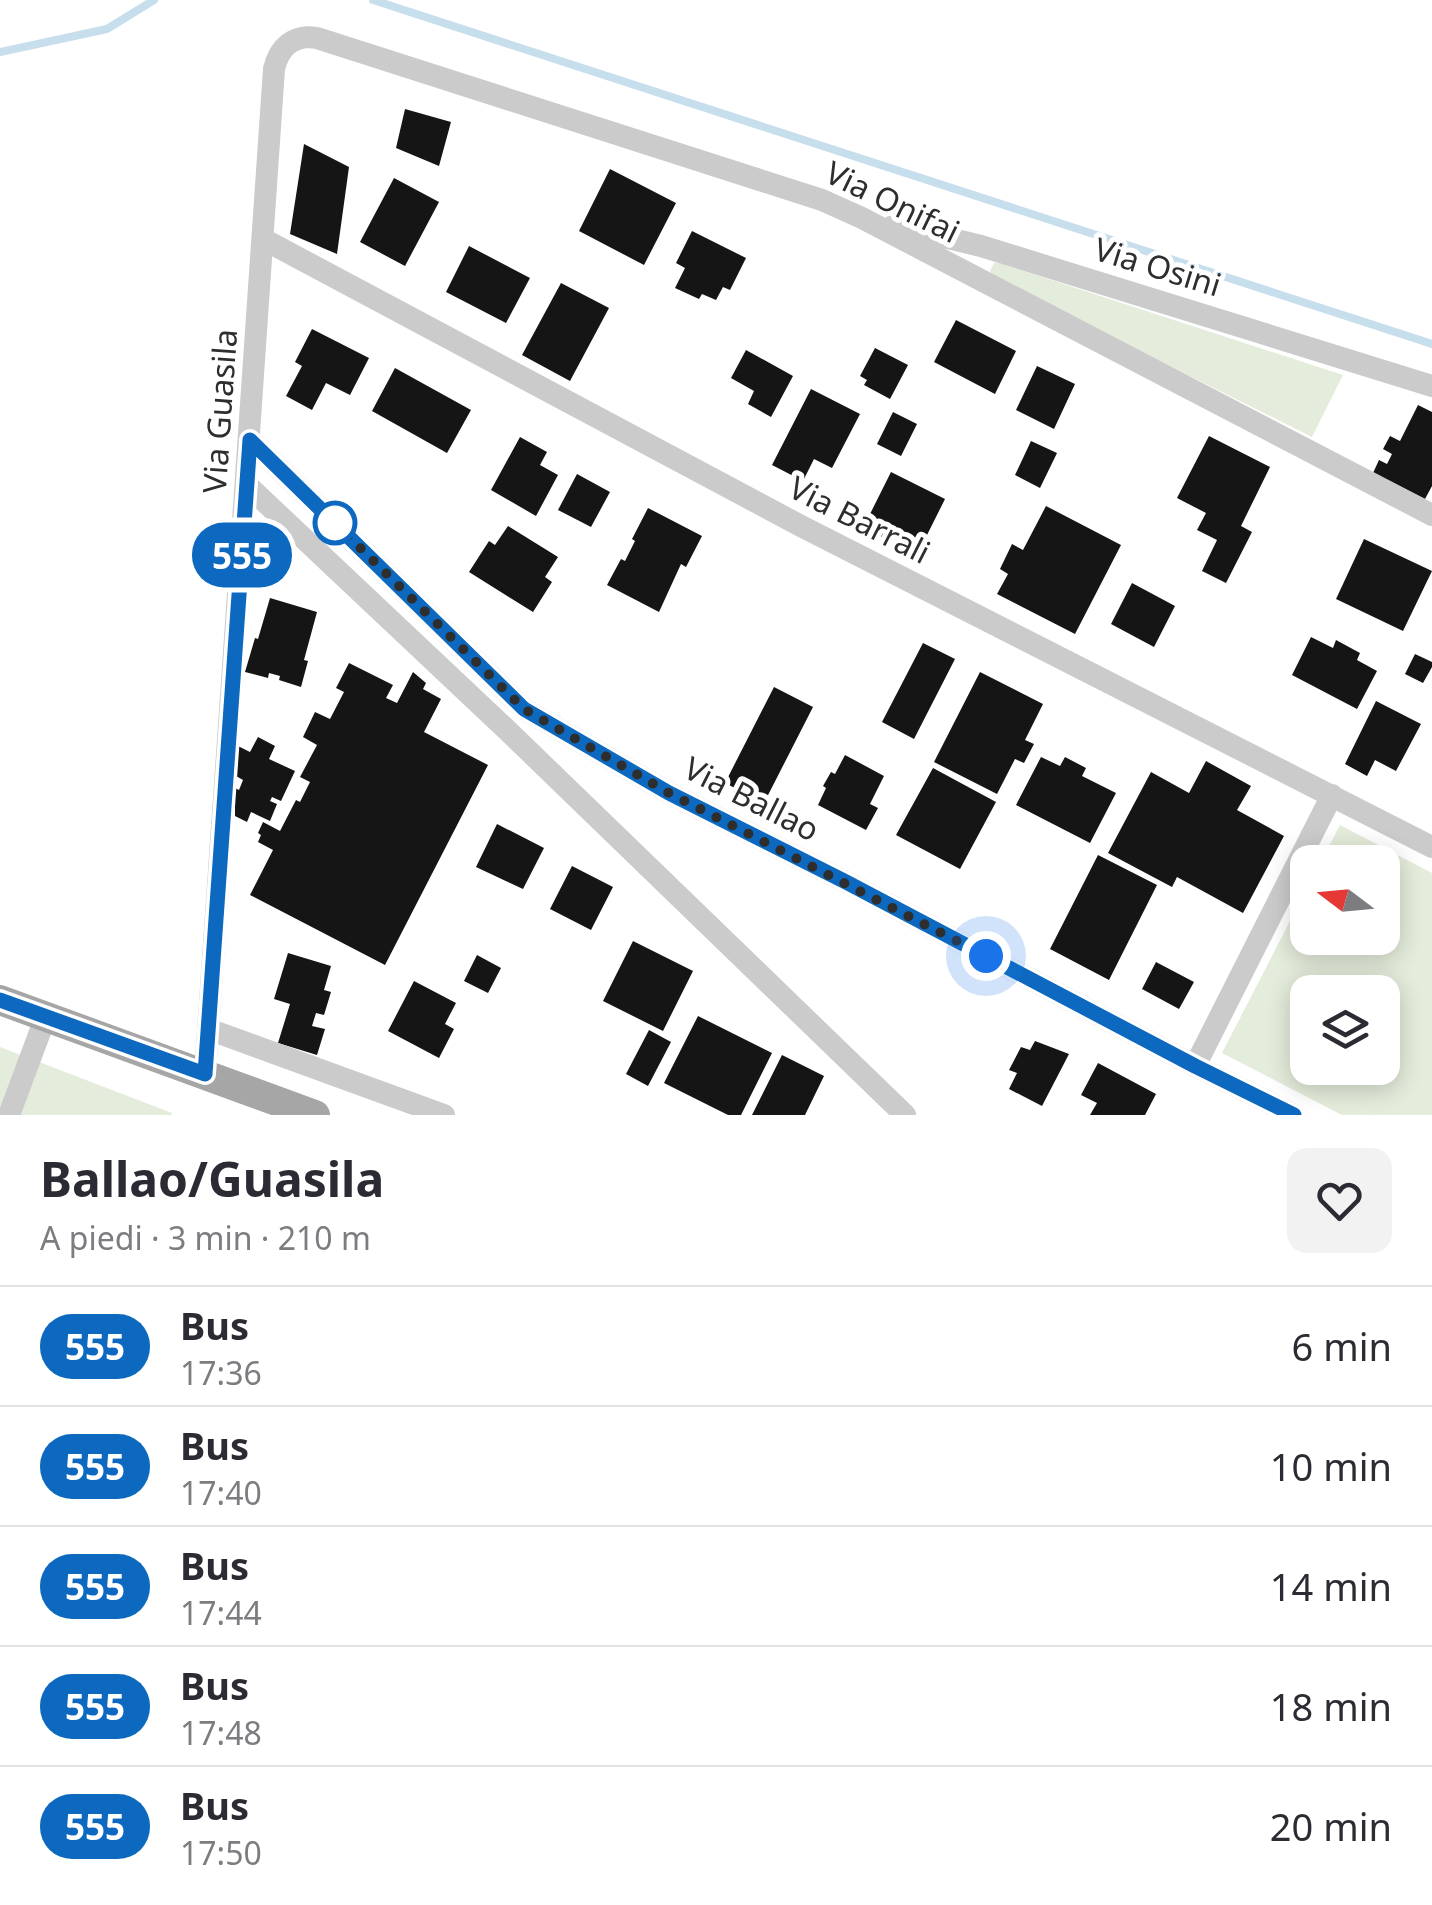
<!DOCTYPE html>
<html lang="it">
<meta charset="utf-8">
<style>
:root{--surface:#fff;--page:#f2f2f3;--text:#2b2b33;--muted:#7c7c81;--line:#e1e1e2}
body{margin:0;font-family:"Noto Sans",sans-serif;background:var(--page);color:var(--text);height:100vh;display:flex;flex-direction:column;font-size:38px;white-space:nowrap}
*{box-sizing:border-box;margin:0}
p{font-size:32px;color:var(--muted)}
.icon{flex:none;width:55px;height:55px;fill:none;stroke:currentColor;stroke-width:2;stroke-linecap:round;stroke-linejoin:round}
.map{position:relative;height:1115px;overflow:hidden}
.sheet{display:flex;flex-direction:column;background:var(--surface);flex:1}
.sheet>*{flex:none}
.badge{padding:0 20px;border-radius:32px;font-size:35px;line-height:65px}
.needle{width:65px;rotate:286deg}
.fabs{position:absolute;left:1290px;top:845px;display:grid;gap:20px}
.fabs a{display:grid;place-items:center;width:110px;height:110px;border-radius:20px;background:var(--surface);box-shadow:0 5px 25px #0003;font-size:50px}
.you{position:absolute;width:50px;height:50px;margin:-25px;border:8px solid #fff;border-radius:50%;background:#1a73e8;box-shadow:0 0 0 15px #1a73e833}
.map>.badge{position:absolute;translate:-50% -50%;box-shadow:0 0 0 5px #fff}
.round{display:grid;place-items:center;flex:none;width:105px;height:105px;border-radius:20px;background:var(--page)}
.summary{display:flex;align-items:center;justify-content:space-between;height:170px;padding:0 40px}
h1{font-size:48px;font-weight:700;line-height:75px}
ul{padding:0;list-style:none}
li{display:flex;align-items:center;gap:30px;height:120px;padding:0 40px;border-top:2px solid var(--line)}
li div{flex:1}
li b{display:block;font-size:38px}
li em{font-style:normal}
li .badge{min-width:110px;font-weight:700;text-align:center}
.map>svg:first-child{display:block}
</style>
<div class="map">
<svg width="1432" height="1115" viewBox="0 0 1432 1115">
<rect width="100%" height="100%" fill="#fff"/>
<!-- green -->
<path fill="#e4ecdb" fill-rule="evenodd" d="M994 263H999L1343 375 1312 437 1013 288 994 277 990 271Z
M1340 825 1432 873V1115H1342L1222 1053 1307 888 1308 938H1382V862H1321ZM1382 992V1068H1308V992Z
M0 1047 172 1113V1115H0Z"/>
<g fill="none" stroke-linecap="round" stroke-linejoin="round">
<!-- stream -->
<path stroke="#c7deed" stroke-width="8" d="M373 0 1432 344
M0 52 107 29 154 0"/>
</g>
<!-- building -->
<path fill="#151515" d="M405 109 451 122 439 166 396 148Z
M304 144 349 167 337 254 290 234Z
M610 169 676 203 644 265 579 231Z
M394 178 439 202 405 266 360 242Z
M692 231 746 258 730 290 723 287 716 300 702 294 699 299 675 288 685 268 676 263Z
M469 246 530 278 506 323 446 292Z
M561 283 609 308 570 381 522 355Z
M956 320 1016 351 995 394 934 362Z
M312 329 369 358 350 395 326 383 312 410 286 396 302 366 295 362Z
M875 348 908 365 890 399 864 385 867 380 860 376Z
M746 350 793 376 771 417 748 404 754 391 731 378Z
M1037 366 1075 384 1054 429 1016 410Z
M395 368 471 410 447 453 372 411Z
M811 389 860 414 832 468 814 459 803 481 772 465Z
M1418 405 1432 412V486L1425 499 1373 473 1379 460 1387 464 1392 454 1383 449 1390 436 1400 441Z
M893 412 917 424 901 456 877 444Z
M1209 436 1270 467 1241 526 1252 532 1226 583 1202 571 1217 540 1197 530 1206 513 1177 498Z
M520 437 547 452 540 465 558 475 536 516 491 490Z
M1031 441 1057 453 1040 488 1015 475Z
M891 472 945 499 917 555 863 528Z
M577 474 610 492 591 527 558 510Z
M1046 506 1121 545 1075 634 997 594 1008 574 1000 569 1012 544 1023 550Z
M648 508 702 536 686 567 681 564 659 612 607 585 621 559 625 561 635 541 632 539Z
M508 526 558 557 545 577 552 582 533 612 469 572 489 541 495 545Z
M1364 539 1432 571 1403 631 1336 599Z
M1132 583 1175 606 1154 647 1111 624Z
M270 598 317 612 304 660 308 661 301 687 279 680 280 676 269 673 268 678 245 672 255 638 258 639Z
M1311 637 1333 648 1336 640 1360 653 1357 660 1377 671 1357 709 1292 675Z
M923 643 955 659 914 739 882 722Z
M1415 654 1432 662V667L1423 683 1405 674Z
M349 663 393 685 386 698 397 703 413 672 426 683 423 689 441 699 424 732 488 765 385 965 250 895 273 850 258 842 261 835 258 833 263 822 280 831 296 800 300 802 310 782 300 777 317 745 303 737 315 712 330 719 344 692 336 688Z
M980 672 1043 704 1025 740 1034 744 1024 763 1015 759 997 794 934 762Z
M774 687 813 707 764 803 725 783Z
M1376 701 1421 724 1396 771 1375 760 1367 776 1345 764Z
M258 737 275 746 269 759 295 771 281 801 272 797 270 801 277 804 270 821 251 812 247 822 235 816V788L239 790 243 780 236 776 238 746 250 752Z
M845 755 884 776 870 804 878 808 866 830 818 805 826 788 823 786 831 772 835 774Z
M1041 757 1060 766 1065 757 1086 768 1082 776 1116 793 1090 843 1016 805Z
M1206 761 1251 786 1237 810 1284 836 1243 913 1177 877 1172 887 1108 853 1151 772 1189 793Z
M933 768 996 802 960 869 896 835Z
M497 824 544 848 523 889 476 867Z
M1098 855 1157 885 1109 980 1050 949Z
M572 866 613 887 591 930 550 909Z
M633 941 693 971 663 1031 603 1001Z
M288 953 331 966 324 990 331 992 324 1015 316 1013 312 1026 325 1029 317 1055 278 1043 290 1004 274 999Z
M477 955 501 968 488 993 464 981Z
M1156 962 1194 982 1179 1009 1142 989Z
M414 981 456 1003 445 1024 454 1029 439 1058 388 1031Z
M698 1016 772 1053 741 1115H728L664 1083Z
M649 1030 671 1042 648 1086 626 1074Z
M1035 1041 1069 1054 1042 1106 1009 1089 1017 1073 1009 1070 1021 1047 1030 1050Z
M782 1055 824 1076 805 1115H752Z
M1098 1063 1156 1094 1145 1115H1090L1097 1103 1081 1095Z"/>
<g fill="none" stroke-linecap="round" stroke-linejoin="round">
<!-- minor -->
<path stroke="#cbcbcb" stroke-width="22" d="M894 225 981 246 1432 386
M263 239 801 526 1432 847
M250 440 524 709 669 793 846 882 1195 1066 1294 1115
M247 485 507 730 905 1115
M208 1029 444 1115
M1195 1066 1332 795
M205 1074 274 69C279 47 294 34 317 38L822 200 862 218 1432 515
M9 1115 46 1016"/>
<!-- major -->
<path stroke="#a6a6a6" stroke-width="30" d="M0 1000 315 1115"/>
</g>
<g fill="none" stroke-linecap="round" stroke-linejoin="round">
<!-- line casing -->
<g stroke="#fff" stroke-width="22">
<path id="line" d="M0 1000 205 1074 250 440 524 709 669 793 846 882 1195 1066 1294 1115"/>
</g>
<!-- line -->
<use href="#line" stroke="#0c69bf" stroke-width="15"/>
<!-- walk -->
<path stroke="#2e2e2e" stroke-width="10" stroke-dasharray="0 18" d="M335 523 524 709 669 793 986 956"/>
</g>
<!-- markers -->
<circle fill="#fff" stroke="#0c69bf" stroke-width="5" cx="335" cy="523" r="20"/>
<g text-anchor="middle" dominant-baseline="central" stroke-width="10" stroke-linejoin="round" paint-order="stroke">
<!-- street labels -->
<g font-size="32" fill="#2e2e2e" stroke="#fff">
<text transform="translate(893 201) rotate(26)">Via Onifai</text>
<text transform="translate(1158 266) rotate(17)">Via Osini</text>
<text transform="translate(219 411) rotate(-86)">Via Guasila</text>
<text transform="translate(860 519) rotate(27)">Via Barrali</text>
<text transform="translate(752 798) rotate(27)">Via Ballao</text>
</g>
</g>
</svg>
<div class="fabs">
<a><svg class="needle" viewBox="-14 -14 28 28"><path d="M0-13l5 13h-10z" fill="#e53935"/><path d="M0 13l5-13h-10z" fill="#7c7c81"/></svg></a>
<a><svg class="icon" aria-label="layers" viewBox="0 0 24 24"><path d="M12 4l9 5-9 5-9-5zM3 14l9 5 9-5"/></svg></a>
</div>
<div class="you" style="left:986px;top:956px"></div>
<b class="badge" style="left:242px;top:555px;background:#0c69bf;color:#fff">555</b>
</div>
<section class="sheet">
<div class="summary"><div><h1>Ballao/Guasila</h1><p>A piedi · 3 min · 210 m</p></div><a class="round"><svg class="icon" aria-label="heart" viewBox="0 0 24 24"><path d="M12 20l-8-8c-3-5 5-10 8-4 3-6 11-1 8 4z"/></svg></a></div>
<ul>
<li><span class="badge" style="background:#0c69bf;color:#fff">555</span><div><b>Bus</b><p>17:36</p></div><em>6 min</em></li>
<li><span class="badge" style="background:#0c69bf;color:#fff">555</span><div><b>Bus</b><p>17:40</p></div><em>10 min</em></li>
<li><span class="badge" style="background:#0c69bf;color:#fff">555</span><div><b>Bus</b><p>17:44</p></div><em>14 min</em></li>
<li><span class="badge" style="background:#0c69bf;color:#fff">555</span><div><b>Bus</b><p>17:48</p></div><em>18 min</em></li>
<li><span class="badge" style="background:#0c69bf;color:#fff">555</span><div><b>Bus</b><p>17:50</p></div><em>20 min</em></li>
</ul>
</section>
